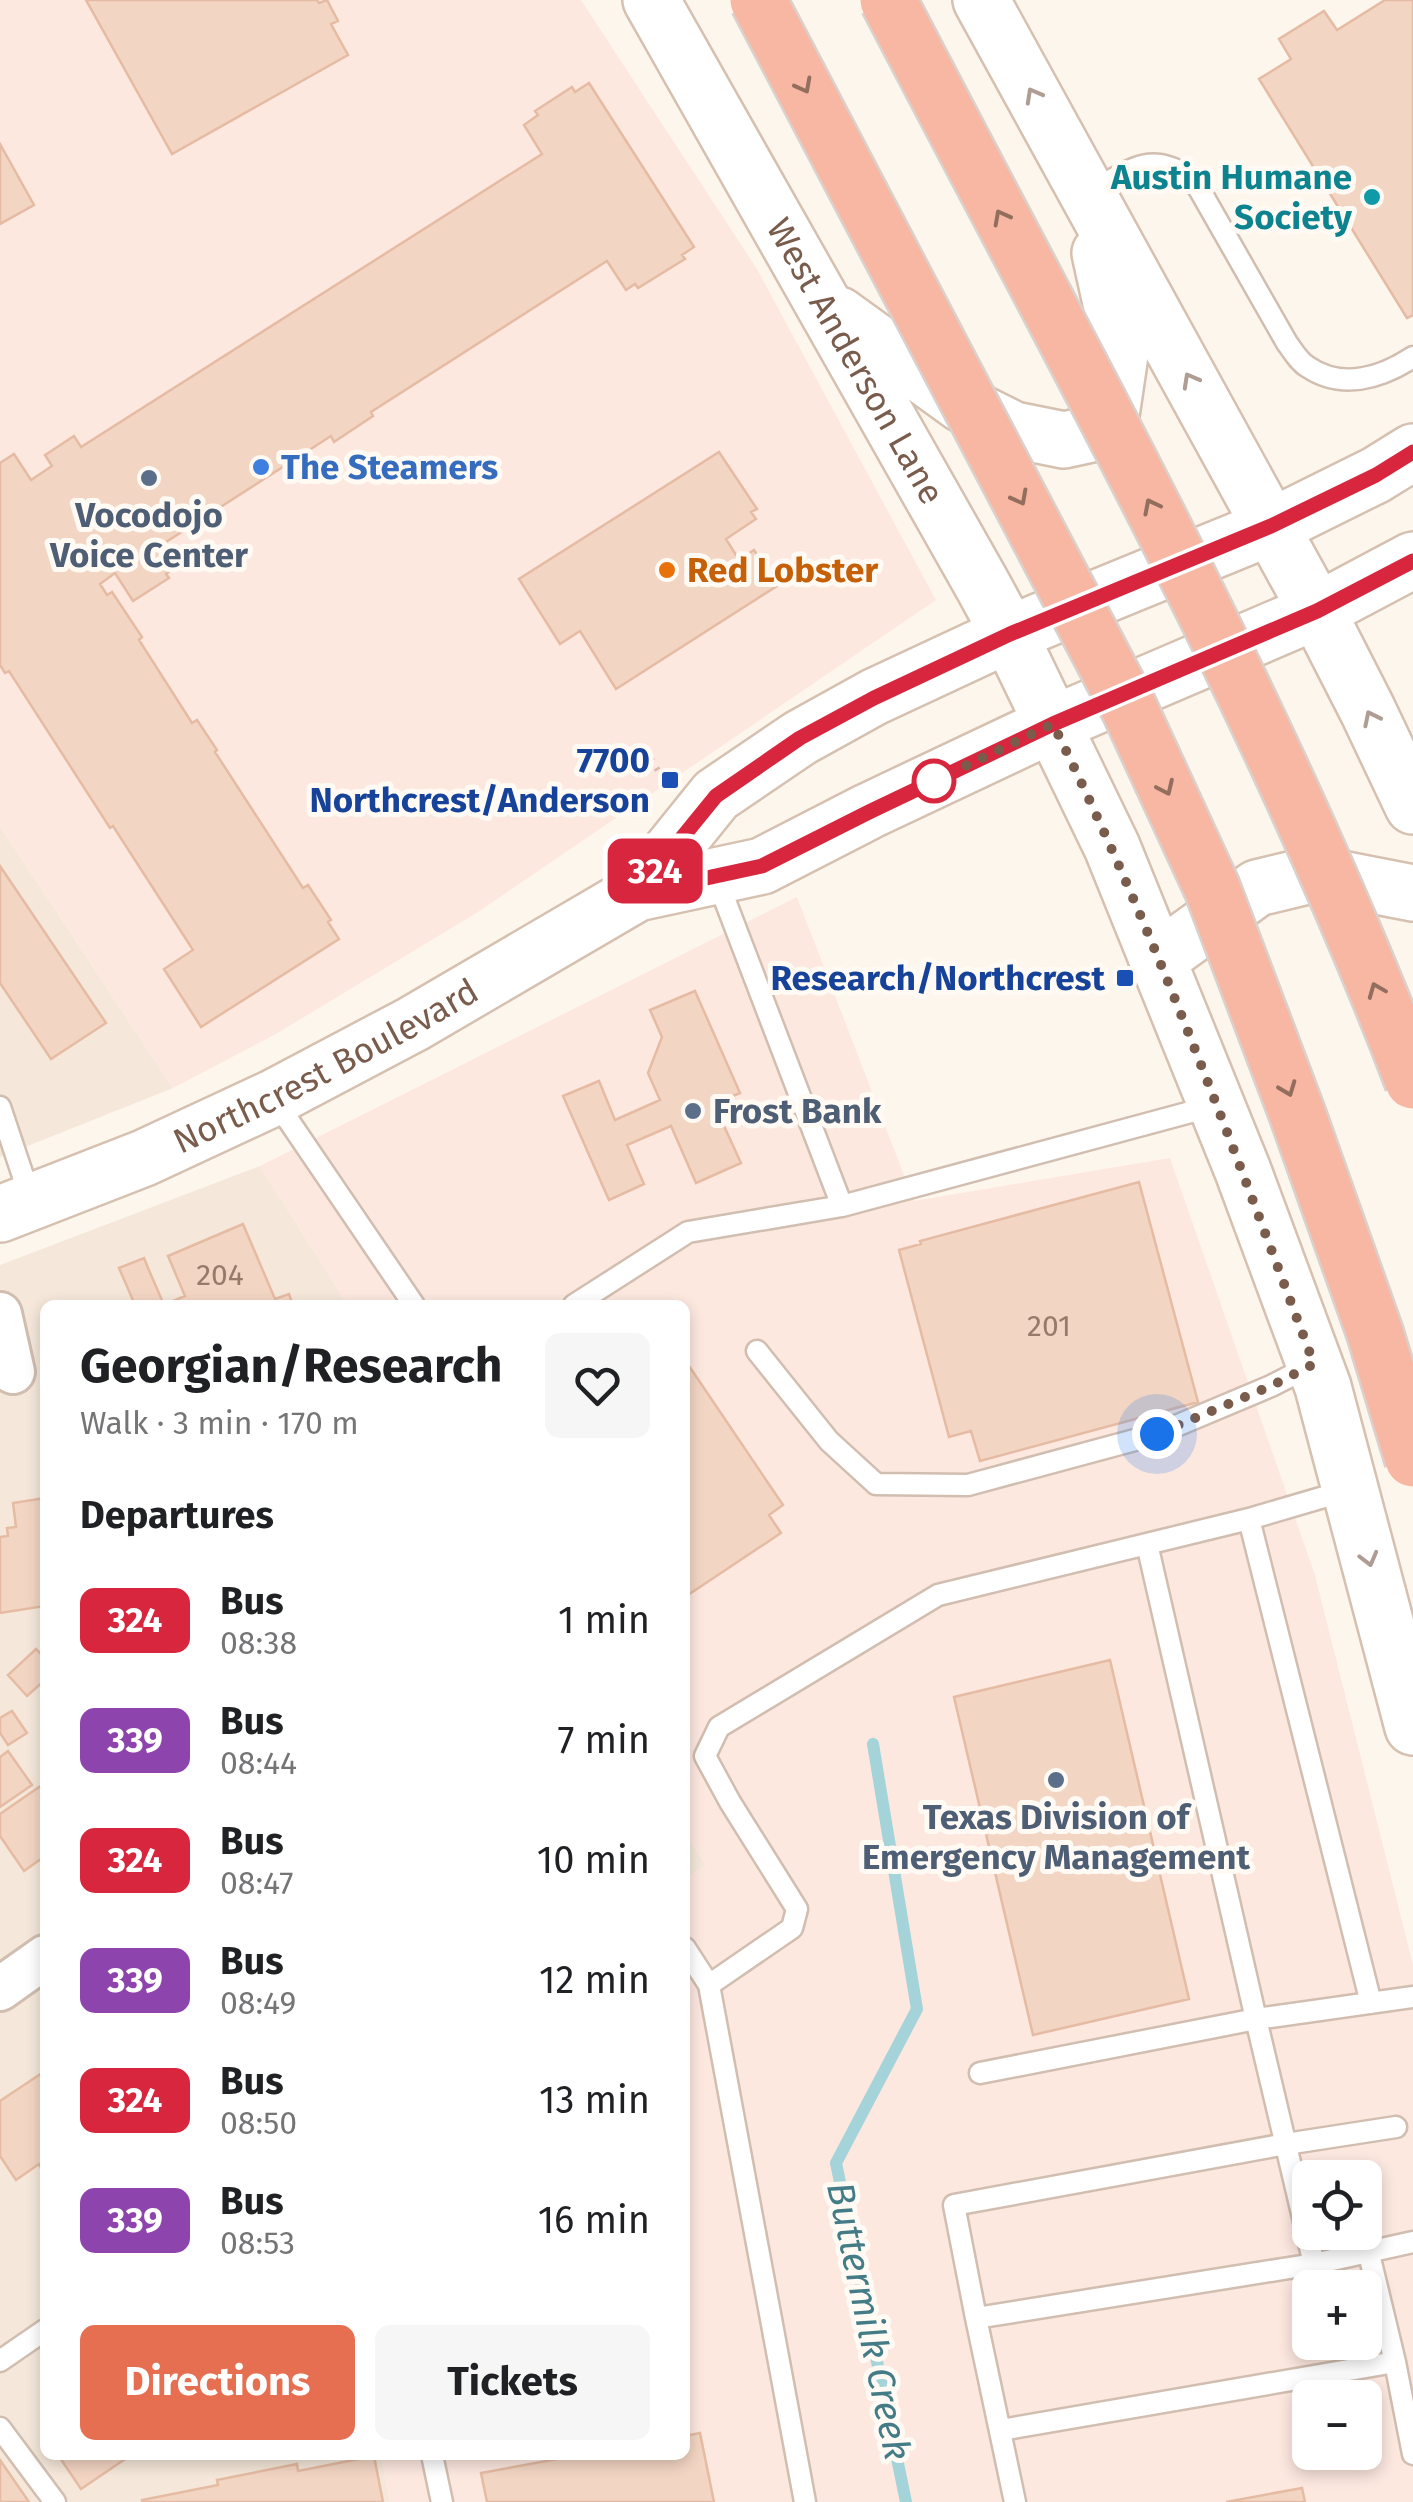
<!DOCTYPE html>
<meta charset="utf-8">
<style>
:root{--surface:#fff;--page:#f6f6f6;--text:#202124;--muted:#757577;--accent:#e76f51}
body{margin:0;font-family:"Fira Sans",sans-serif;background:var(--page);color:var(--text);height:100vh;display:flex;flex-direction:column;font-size:38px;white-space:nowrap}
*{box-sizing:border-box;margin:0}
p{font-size:32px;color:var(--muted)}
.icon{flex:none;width:55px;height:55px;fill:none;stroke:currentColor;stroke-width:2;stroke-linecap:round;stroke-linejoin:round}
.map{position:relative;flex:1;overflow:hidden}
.sheet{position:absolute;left:40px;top:1300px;width:650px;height:1160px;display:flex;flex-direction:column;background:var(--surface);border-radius:15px;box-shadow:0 5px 15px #0003}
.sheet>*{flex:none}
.badge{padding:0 20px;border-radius:15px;font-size:35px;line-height:65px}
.controls{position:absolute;left:1292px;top:2160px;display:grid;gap:20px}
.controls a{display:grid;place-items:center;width:90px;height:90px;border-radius:15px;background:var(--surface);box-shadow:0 5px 15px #0003;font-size:50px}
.you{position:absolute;width:50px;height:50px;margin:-25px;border:8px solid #fff;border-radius:50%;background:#1a73e8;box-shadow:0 0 0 15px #1a73e833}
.map>.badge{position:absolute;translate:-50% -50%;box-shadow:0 0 0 5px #fff}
h2{padding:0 40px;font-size:38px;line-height:90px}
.round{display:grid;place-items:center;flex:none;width:105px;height:105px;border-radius:15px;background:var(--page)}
.summary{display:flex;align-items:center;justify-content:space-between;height:170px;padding:0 40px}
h1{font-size:48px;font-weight:700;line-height:75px}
.cta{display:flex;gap:20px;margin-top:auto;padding:20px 40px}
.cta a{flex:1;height:115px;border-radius:15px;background:var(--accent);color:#fff;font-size:40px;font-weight:700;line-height:115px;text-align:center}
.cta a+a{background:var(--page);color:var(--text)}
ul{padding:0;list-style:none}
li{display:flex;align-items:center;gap:30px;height:120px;padding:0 40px}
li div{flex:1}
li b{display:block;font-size:38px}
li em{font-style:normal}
li .badge{min-width:110px;font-weight:700;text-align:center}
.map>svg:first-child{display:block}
</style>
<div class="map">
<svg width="1413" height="2502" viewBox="0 0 1413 2502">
<rect width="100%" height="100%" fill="#fdf6ec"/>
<!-- residential -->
<path fill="#f5e8da" d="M0 826 173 1088 0 1157Z
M260 1166 348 1305H45V2455H381L390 2502H0V1265Z
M685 1832 706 1865 685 1879Z"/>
<!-- commercial -->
<path fill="#fde8e0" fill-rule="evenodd" d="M0 0H581L757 269 936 600 478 912 276 1034 173 1088 0 826Z
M797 897 914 1201 1170 1158 1315 1575 1413 1965V2502H390L381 2455H685V1879L706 1865 685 1832V1305H348L260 1166ZM1310 2178H1365V2232H1310ZM1310 2288H1365V2342H1310ZM1310 2398H1365V2452H1310Z"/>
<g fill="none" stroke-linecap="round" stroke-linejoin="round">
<!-- stream -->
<path stroke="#a5d3da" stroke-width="12" d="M873 1744 917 2009 836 2163 906 2502"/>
</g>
<!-- building -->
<path fill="#f3d5c3" stroke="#e6bba3" stroke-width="2.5" d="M86 0H317L319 3 327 0 338 21 331 24 348 55 172 154Z
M1385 0H1413V315L1407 318 1259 79 1291 59 1279 39 1324 11 1337 30Z
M589 83 694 247 682 255 685 259 638 288 635 284 626 290 607 261 371 412 373 416 334 442 331 436 163 544 177 566 166 574 169 578 133 601 115 573 100 584 107 595 112 592 142 637 139 640 192 723 197 720 217 750 215 752 303 888 308 885 331 920 328 922 339 939 201 1027 164 969 193 950 113 826 110 828 9 671 5 673 0 665V463L14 454 31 480 52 466 45 455 74 436 81 447 542 154 524 125 538 115 535 111 572 87 575 92Z
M0 144 34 205 0 224Z
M719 452 757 509 751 512 756 519 726 539 739 560 754 550 777 586 616 689 580 631 560 644 519 579Z
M0 866 106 1023 51 1059 0 983Z
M695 991 740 1093 714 1104 741 1163 696 1183 671 1126 627 1145 644 1184 609 1200 563 1096 599 1081 615 1120 660 1100 648 1073 662 1037 650 1010Z
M1139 1182 1198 1402 980 1461 971 1431 949 1437 899 1250 921 1244 920 1241Z
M243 1224 275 1299 289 1294 293 1305H174L173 1301 185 1296 168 1256Z
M144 1258 148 1268 164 1305H135L119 1268Z
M685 1360 783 1505 769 1515 781 1533 685 1597Z
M45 1498V1606L0 1613V1537L8 1536 7 1528 16 1527 13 1503Z
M36 1649 45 1658V1680L27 1696 8 1675Z
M1110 1660 1189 1999 1033 2035 954 1697Z
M12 1711 27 1733 8 1745 0 1733V1718Z
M8 1751 32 1785 0 1807V1757Z
M45 1783V1856L24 1871 0 1836V1814Z
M45 2071V2166L41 2168 39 2164 16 2180 0 2156V2101Z
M700 2433 714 2502H487L481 2473 579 2455H685V2436Z
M58 2455H131L81 2489Z
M374 2456 383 2502H142V2500L218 2485 217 2480 297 2464 298 2471Z
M0 2460 29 2502H0Z
M1302 2488 1305 2502H1226Z"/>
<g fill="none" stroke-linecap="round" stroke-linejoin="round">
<!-- lane casing -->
<g stroke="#d1beb0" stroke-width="25">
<path id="lane" d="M1089 192C1133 170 1149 149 1194 180L1287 343C1293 351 1299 362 1308 367 1342 390 1381 378 1413 357
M716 877 842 1206 1213 1106
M274 1099 414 1305
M0 1107 31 1200
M574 1305 688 1232 842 1206
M757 1351 829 1441 876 1484 968 1485 1157 1434 1271 1386 1312 1365
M1249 1519 1371 2003
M685 1948 709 1985 805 2502
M709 1985 792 1928 797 1909 730 1802 705 1756 719 1727 938 1595 1249 1519 1348 1490
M980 2073 1256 2019 1147 1544
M1368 2250 1395 2362 1413 2454
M1314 2264 1256 2019 1413 1997
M976 2318 954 2205 1286 2144 1396 2127
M0 2361 45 2330
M0 2428 55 2502
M1001 2430 1395 2362
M432 2455 442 2502
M1015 2502 976 2318 1314 2264 1413 2242"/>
</g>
<!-- street casing -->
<g stroke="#d1beb0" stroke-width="48">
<path id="street" d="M0 1314 13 1372
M0 1989 45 1957"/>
</g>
<!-- secondary casing -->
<g stroke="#d6c0b0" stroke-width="60">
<g id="secondary">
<path id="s1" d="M651 0 983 586 1009 634 1112 847 1243 1171 1323 1387 1413 1727"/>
<path d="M981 0 1317 611 1368 711 1413 806"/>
<path d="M839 315 962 404 1014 430 1064 440 1096 433 1110 422 1121 348 1100 253"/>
<path d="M637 893 716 795 800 738 874 697 1009 634 1271 527 1376 475 1413 452"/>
<path d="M1157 960 1257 888 1315 874 1413 893"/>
<path id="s2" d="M0 1214 144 1158 273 1098 413 1024 637 893 762 866 869 811 1053 724 1317 611 1413 560"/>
</g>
</g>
<!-- path -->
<path stroke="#d9b8a5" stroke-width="6" stroke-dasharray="2.5 8" stroke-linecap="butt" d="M651 759 666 784"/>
<!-- lane -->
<use href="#lane" stroke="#fff" stroke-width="20"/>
<!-- street -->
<use href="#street" stroke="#fff" stroke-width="42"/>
<!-- secondary -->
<use href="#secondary" stroke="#fff" stroke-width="55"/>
<!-- highway-bridge casing -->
<g stroke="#dad1cd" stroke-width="60" stroke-linecap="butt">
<path id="highway-bridge" d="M758 0 1129 708 1212 888 1297 1113 1375 1333 1413 1459
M888 0C1072 355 1270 706 1413 1081"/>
</g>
<!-- highway-bridge -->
<use href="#highway-bridge" stroke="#f7b7a3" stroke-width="55"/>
</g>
<!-- one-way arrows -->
<defs><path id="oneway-chevron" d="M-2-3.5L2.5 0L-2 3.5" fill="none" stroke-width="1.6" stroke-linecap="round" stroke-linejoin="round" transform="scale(2.5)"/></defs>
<g stroke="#936e5e">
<use href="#oneway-chevron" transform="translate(804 86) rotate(62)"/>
<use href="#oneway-chevron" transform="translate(1001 217) rotate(-118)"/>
<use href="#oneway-chevron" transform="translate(1020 498) rotate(62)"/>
<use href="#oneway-chevron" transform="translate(1151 506) rotate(-117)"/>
<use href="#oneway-chevron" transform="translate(1166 788) rotate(65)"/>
<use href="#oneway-chevron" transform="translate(1376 990) rotate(-112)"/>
<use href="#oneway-chevron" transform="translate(1288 1089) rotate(69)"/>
</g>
<g stroke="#af9d94">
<use href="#oneway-chevron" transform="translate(1033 95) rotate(-119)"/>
<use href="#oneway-chevron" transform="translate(1190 380) rotate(-119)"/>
<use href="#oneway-chevron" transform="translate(1371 718) rotate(-116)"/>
<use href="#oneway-chevron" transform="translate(1369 1559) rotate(75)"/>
</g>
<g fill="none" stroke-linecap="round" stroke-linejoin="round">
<!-- line casing -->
<g stroke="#fff" stroke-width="22">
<path id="line" d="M1413 452 1376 475 1271 526 1010 634 874 698 800 738 716 796 637 893 762 866 869 812 1053 724 1317 611 1413 561"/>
</g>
<!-- line -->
<use href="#line" stroke="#d7263d" stroke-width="15"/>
<!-- walk -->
<path stroke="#7a5c4d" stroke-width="10" stroke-dasharray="0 18" d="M934 781 1053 724C1155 930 1233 1148 1314 1364L1271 1386 1157 1434"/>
</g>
<!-- markers -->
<circle fill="#0f9aa8" stroke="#fffaf3" stroke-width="4" cx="1372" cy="197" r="10"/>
<circle fill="#3f7fe0" stroke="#fffaf3" stroke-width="4" cx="261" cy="467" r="10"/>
<g fill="#5c6f8a" stroke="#fffaf3" stroke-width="4">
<circle cx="149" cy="478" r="10"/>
<circle cx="693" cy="1111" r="10"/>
<circle cx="1056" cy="1780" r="10"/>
</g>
<circle fill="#e8710a" stroke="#fffaf3" stroke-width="4" cx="667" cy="570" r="10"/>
<g fill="#1a4fb4" stroke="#fffaf3" stroke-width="4">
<rect x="660" y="770" width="20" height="20" rx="5"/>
<rect x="1115" y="968" width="20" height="20" rx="5"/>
</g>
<circle fill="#fff" stroke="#d7263d" stroke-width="5" cx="934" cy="781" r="20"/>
<g text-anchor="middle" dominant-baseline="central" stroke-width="10" stroke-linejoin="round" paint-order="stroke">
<!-- number labels -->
<g font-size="30" fill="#987a6a">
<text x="220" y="1275">204</text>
<text x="1049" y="1326">201</text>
</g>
<!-- culture labels -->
<g font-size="35" font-weight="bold" fill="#0d838f" stroke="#fffaf3" text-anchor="end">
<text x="1352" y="177">Austin Humane<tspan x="1352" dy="40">Society</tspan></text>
</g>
<!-- street labels -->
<g font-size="35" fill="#7a5c4d" stroke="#fffaf3">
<text stroke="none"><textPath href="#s1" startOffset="415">West Anderson Lane</textPath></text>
<text stroke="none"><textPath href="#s2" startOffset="358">Northcrest Boulevard</textPath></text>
</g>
<!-- shop labels -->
<g font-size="35" font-weight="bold" fill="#366cbe" stroke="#fffaf3" text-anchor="start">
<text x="281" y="467">The Steamers</text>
</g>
<!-- service labels -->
<g font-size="35" font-weight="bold" fill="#4e5e75" stroke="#fffaf3">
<text x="149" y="515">Vocodojo<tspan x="149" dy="40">Voice Center</tspan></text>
<text x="713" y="1111" text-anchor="start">Frost Bank</text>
<text x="1056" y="1817">Texas Division of<tspan x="1056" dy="40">Emergency Management</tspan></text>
</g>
<!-- food labels -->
<g font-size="35" font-weight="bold" fill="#c56008" stroke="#fffaf3" text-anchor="start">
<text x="687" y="570">Red Lobster</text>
</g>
<!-- transit labels -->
<g font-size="35" font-weight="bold" fill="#164399" stroke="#fffaf3" text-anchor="end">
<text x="650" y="760">7700<tspan x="650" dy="40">Northcrest/Anderson</tspan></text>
<text x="1105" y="978">Research/Northcrest</text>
</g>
<!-- water labels -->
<g font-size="38" font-style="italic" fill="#437c86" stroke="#fffaf3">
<text transform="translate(869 2321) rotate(78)">Buttermilk Creek</text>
</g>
</g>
</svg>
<div class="controls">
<a><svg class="icon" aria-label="locate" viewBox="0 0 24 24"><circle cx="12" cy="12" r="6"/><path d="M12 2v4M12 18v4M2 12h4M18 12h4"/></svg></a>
<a>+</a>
<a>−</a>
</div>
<div class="you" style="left:1157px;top:1434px"></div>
<b class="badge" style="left:655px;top:871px;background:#d7263d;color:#fff">324</b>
<section class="sheet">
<div class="summary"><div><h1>Georgian/Research</h1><p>Walk · 3 min · 170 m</p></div><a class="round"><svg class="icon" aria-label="heart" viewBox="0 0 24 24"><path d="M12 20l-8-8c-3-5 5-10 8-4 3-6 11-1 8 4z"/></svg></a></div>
<h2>Departures</h2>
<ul>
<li><span class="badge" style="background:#d7263d;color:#fff">324</span><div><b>Bus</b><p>08:38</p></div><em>1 min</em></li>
<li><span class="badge" style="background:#8e44ad;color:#fff">339</span><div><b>Bus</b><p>08:44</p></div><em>7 min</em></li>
<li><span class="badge" style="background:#d7263d;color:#fff">324</span><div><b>Bus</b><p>08:47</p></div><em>10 min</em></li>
<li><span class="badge" style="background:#8e44ad;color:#fff">339</span><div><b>Bus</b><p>08:49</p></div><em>12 min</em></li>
<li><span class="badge" style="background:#d7263d;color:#fff">324</span><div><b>Bus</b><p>08:50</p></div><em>13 min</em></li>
<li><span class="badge" style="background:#8e44ad;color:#fff">339</span><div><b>Bus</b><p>08:53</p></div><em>16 min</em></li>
</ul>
<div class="cta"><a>Directions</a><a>Tickets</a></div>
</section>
</div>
